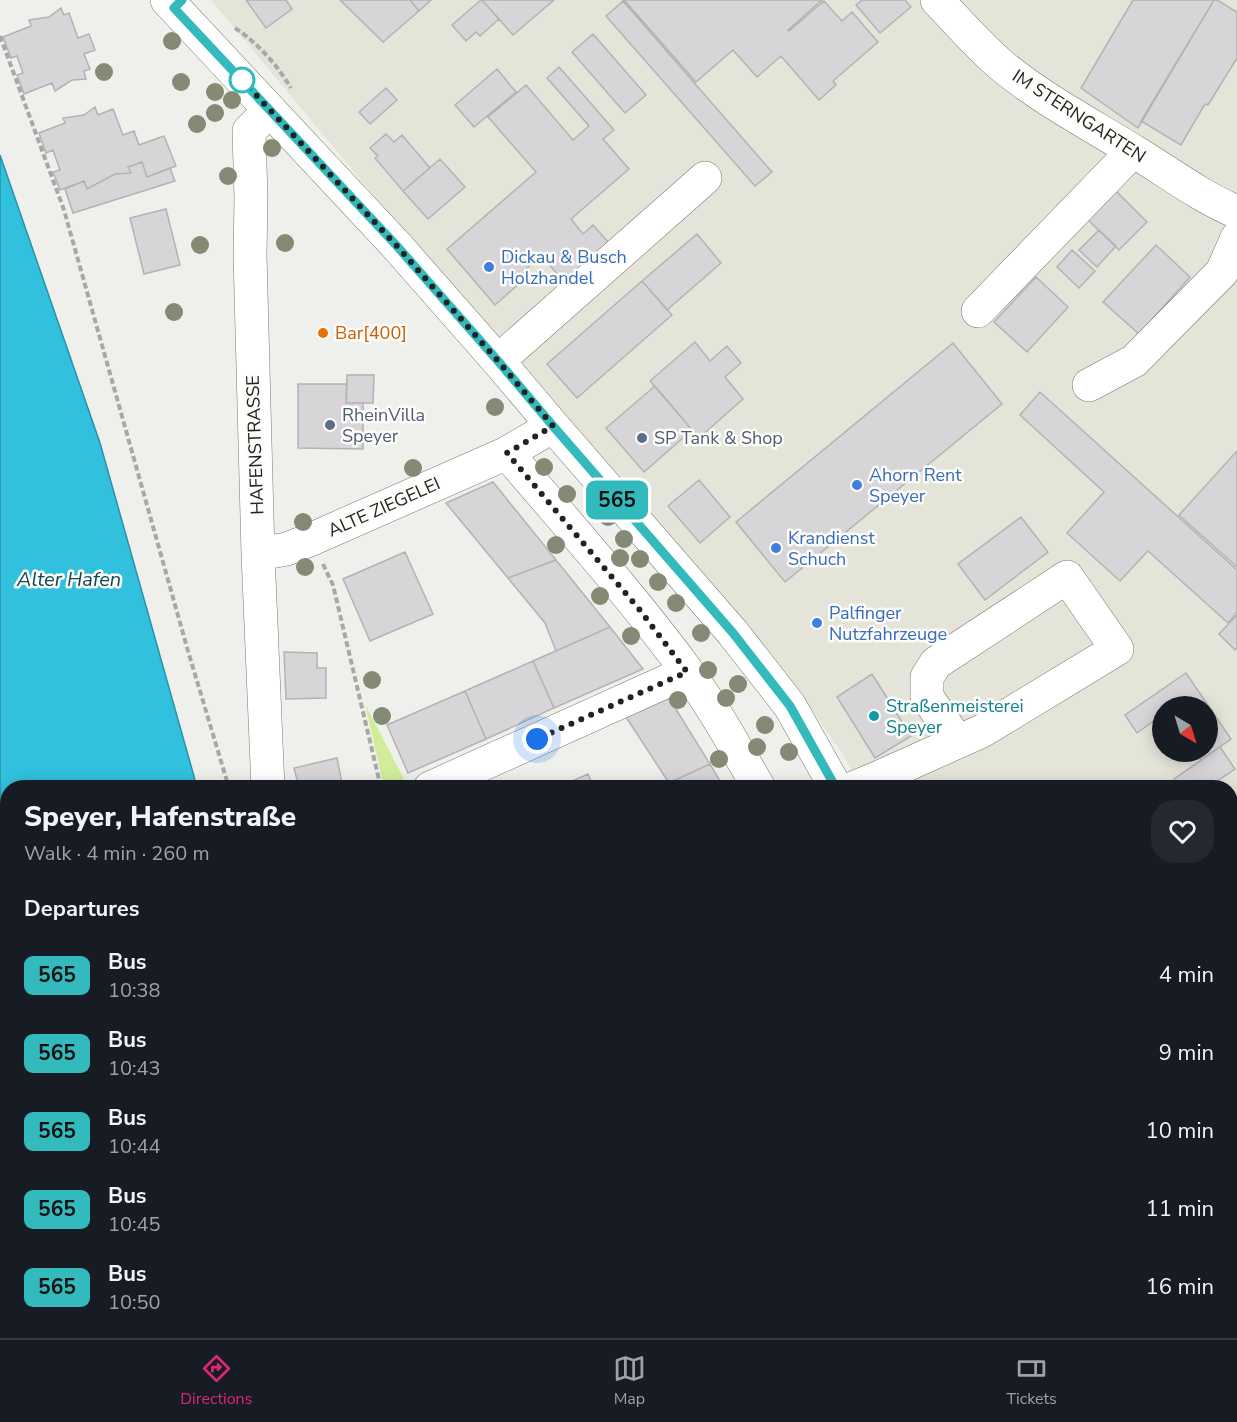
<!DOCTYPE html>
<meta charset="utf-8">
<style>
:root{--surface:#171b24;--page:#242831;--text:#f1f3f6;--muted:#9ea1a6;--line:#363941;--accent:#db2777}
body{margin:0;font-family:"Nunito Sans",sans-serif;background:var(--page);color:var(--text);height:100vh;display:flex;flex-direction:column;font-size:22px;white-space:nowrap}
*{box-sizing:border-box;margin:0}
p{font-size:20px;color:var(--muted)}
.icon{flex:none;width:33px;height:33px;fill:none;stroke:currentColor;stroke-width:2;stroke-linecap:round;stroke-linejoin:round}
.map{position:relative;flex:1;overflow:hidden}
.details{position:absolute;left:0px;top:780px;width:1238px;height:558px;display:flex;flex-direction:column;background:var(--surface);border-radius:24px 24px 0 0;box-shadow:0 3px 15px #0003}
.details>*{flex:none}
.badge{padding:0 12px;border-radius:9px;font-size:21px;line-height:39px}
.needle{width:39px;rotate:142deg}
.fabs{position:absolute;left:1152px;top:696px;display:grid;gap:12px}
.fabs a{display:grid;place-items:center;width:66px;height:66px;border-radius:50%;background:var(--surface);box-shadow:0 3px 15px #0003;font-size:30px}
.you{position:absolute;width:30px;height:30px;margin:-15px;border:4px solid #fff;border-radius:50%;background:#1a73e8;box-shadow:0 0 0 9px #1a73e833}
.map>.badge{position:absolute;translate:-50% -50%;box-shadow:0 0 0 3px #fff}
h2{padding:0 24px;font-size:22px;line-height:54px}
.round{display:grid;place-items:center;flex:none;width:63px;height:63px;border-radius:24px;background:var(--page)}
.head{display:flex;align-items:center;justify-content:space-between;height:102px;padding:0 24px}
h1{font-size:28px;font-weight:800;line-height:45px}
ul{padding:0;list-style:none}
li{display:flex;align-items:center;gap:18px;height:78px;padding:0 24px}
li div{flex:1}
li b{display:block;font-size:22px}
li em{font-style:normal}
li .badge{min-width:66px;font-weight:700;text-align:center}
.menu{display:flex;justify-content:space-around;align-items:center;height:84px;border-top:2px solid var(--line);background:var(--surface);font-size:16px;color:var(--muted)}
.menu a{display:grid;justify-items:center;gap:3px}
.menu .current{color:var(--accent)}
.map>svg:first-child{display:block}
</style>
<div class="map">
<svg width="1237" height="1338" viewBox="0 0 1237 1338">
<rect width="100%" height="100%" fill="#efefec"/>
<!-- built -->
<path fill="#e5e4d9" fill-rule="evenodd" d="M212 0H1237V970L1230 974V788L860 787 844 756 786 673 731 604 443 279 212 1ZM1162 706H1208V752H1162Z"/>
<!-- green -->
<path fill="#d1ed9a" d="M365 704 408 787H384Z
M503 1331H647L650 1338H508Z"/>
<!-- water -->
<path fill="#31c1df" stroke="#2c91a6" stroke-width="1.5" d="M0 155 100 443 197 787 8 788V1330H478L483 1338H0Z"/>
<!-- building -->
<path fill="#d7d5d8" stroke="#b3b2b5" stroke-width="1.5" d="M246 0H286L292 9 266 28Z
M340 0H410L419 11 383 42Z
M410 0H431L419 11Z
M481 0H482L499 19 480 36 476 32 466 41 452 25Z
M482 0H554L513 35Z
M624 0H822L788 30 789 31 824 1 842 21 852 12 878 42 833 81 836 85 819 100 781 56 757 77 733 50 696 82Z
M862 0H905L911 7 880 33 856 5Z
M1133 0H1214L1138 128 1081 88Z
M1214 0H1217L1237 12V58L1208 105 1205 104 1181 145 1141 121Z
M623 1 772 172 755 186 606 16Z
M61 8 64 15 69 13 78 38 89 34 95 50 84 54 90 69 84 71 86 79 72 80 55 91 52 83 24 94 17 75 23 73 17 56 11 58 3 37 31 26 29 20 49 17Z
M593 34 646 95 625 113 572 52Z
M559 67 614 130 603 139 629 169 571 219 583 234 593 225 609 243 564 282 541 255 526 269 530 274 495 305 447 249 536 172 488 117 526 85 573 140 589 126 547 78Z
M497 69 516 92 474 127 455 105Z
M386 88 397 100 370 124 359 112Z
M95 107 98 115 113 109 123 135 134 131 139 145 164 136 176 166 147 177 142 162 128 167 131 173 115 174 87 189 84 181 60 190 53 172 60 170 53 150 46 153 39 133 65 123 63 118 84 115Z
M386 134 394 142 402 135 430 168 403 191 375 158 378 156 370 148Z
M440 159 465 187 428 219 403 191Z
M142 162 147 177 170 168 175 181 73 213 65 189 84 181 87 189 115 174 131 173 128 167Z
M1116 191 1147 222 1119 250 1088 220Z
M166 209 180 265 144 274 130 218Z
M1099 230 1116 246 1097 267 1079 250Z
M697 234 721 263 667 310 642 281Z
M1156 245 1190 277 1139 334 1103 302Z
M1072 250 1095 271 1079 288 1057 267Z
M1036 277 1068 307 1027 352 994 322Z
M642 281 672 315 577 398 547 364Z
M695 342 710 361 727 346 741 363 725 377 743 399 699 438 650 381Z
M953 343 1002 404 785 582 736 522Z
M347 375H374L373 403H346Z
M298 384H347L346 403H363V449L298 448Z
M655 386 692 430 644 472 606 428Z
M1040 392 1237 570V612L1228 623 1148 551 1120 581 1067 533 1104 492 1020 415Z
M1237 451V567L1179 515Z
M699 480 730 517 700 543 668 506Z
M493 482 556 560 508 578 446 503Z
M1021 517 1048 552 985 600 958 564Z
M405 552 433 614 370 641 343 579Z
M556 560 610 627 556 651 545 623 508 578Z
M1237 615V648L1235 650 1219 634Z
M610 627 643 669 554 708 533 661Z
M284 652 317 653V668H326V698L286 699Z
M533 661 554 708 486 739 465 691Z
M1186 673 1231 739 1201 760 1195 752H1208V706H1162V715L1137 733 1125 715Z
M872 674 911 736 875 758 837 697Z
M465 691 486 739 408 773 387 725Z
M669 698 710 764 669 783 626 717Z
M1220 747 1235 769 1207 788H1180L1174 779Z
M337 758 343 788H299L294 768Z
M710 764 724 788H672L669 783Z
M588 774 594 788H557Z
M1230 890 1237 901V936L1230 941Z
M1235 1034 1237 1036V1075L1230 1064V1037Z
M1230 1064 1237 1075V1081L1230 1086Z
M1237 1181V1231L1230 1232V1182Z
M1237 1294V1338H1191L1190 1330H1230V1295Z
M695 1330H735L739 1338H678Z
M776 1330H844L827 1338H779Z
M877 1330H930L931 1338H878Z
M1086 1330H1142L1143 1338H1087Z"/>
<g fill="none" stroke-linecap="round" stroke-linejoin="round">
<!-- minor casing -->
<g stroke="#777774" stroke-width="34">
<path id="minor" d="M167 0 396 245 498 361 553 426 733 633 790 706 836 788
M937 0C958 22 978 45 1001 65 1042 99 1090 124 1135 152 1168 172 1201 197 1237 212
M978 311 1133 151
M498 361 705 178
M1089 385 1134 361 1222 272 1237 238
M507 453C568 525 631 595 687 671 714 708 736 748 759 788
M258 554 287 549 312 539 507 453 553 426
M268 788 258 554 250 255 251 198 249 131 270 110
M430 788 687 672
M853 788 875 779 982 731 1117 649 1067 577 936 663 927 677V697L958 742
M1230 990 1237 986
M968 1330 969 1338
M1041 1330 1042 1338"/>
</g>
<!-- path -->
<path stroke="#a8a8a6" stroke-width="4" stroke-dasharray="6 3" stroke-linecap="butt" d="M235 28C258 43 277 65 291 88
M0 36 64 210 188 651 229 788
M323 564 333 585 381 788
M536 1337 550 1330"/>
<!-- minor -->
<use href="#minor" stroke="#fff" stroke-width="33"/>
</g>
<!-- trees -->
<g fill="#848a74">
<circle cx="172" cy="41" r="9"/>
<circle cx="104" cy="72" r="9"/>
<circle cx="181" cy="82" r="9"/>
<circle cx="215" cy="92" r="9"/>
<circle cx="232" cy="100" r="9"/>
<circle cx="215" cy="113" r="9"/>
<circle cx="197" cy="124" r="9"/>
<circle cx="272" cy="148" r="9"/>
<circle cx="228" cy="176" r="9"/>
<circle cx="285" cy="243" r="9"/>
<circle cx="200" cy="245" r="9"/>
<circle cx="174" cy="312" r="9"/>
<circle cx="495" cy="407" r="9"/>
<circle cx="544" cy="467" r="9"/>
<circle cx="413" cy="468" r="9"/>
<circle cx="567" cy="494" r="9"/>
<circle cx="608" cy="517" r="9"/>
<circle cx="303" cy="522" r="9"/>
<circle cx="624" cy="539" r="9"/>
<circle cx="556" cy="545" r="9"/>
<circle cx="620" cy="558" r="9"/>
<circle cx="640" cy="559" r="9"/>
<circle cx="305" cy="567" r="9"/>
<circle cx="658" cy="582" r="9"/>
<circle cx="600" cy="596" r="9"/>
<circle cx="676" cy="603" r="9"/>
<circle cx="701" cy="633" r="9"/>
<circle cx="631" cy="636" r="9"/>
<circle cx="708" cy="670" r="9"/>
<circle cx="372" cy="680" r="9"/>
<circle cx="738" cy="684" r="9"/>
<circle cx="726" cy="698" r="9"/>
<circle cx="678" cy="700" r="9"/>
<circle cx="382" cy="716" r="9"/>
<circle cx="765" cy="725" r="9"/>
<circle cx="757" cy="747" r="9"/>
<circle cx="789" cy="752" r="9"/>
<circle cx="719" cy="759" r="9"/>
</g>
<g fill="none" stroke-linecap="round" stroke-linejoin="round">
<!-- line casing -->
<g stroke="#fff" stroke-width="14">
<path id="line" d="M182 0 174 8 396 245 498 361 553 426 733 633 790 706 836 788"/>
</g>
<!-- line -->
<use href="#line" stroke="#32babc" stroke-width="9"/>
<!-- walk -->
<path stroke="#222221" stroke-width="6" stroke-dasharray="0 10.8" d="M242 80 396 245 498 361 553 426 507 453 639 609 687 672 537 739"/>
</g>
<!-- markers -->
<circle fill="#fff" stroke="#32babc" stroke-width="3" cx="242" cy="80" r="12"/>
<g fill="#3f7fe0" stroke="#fdfcf9" stroke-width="2">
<circle cx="489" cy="267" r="6"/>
<circle cx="857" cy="485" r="6"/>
<circle cx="776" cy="548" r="6"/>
<circle cx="817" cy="623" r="6"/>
</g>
<circle fill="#e8710a" stroke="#fdfcf9" stroke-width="2" cx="323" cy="333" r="6"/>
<g fill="#5c6f8a" stroke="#fdfcf9" stroke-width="2">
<circle cx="330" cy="425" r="6"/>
<circle cx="642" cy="438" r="6"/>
</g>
<circle fill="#0f9aa8" stroke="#fdfcf9" stroke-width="2" cx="874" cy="716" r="6"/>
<g text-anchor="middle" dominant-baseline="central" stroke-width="5" stroke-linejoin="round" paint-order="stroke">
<!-- street labels -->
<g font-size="18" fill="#222221" stroke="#fdfcf9">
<text transform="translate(1079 116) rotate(33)">IM STERNGARTEN</text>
<text transform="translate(255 445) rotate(-92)">HAFENSTRASSE</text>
<text transform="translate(384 507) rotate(-24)">ALTE ZIEGELEI</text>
</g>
<!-- shop labels -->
<g font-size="18" fill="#366cbe" stroke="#fdfcf9" text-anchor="start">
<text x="501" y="257">Dickau &amp; Busch<tspan x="501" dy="21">Holzhandel</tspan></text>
<text x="869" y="475">Ahorn Rent<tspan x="869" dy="21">Speyer</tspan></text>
<text x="788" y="538">Krandienst<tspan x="788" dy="21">Schuch</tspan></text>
<text x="829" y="613">Palfinger<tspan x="829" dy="21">Nutzfahrzeuge</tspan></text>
</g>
<!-- food labels -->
<g font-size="18" fill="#c56008" stroke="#fdfcf9" text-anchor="start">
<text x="335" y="333">Bar[400]</text>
</g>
<!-- service labels -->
<g font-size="18" fill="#4e5e75" stroke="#fdfcf9" text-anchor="start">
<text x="342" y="415">RheinVilla<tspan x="342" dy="21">Speyer</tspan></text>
<text x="654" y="438">SP Tank &amp; Shop</text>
</g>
<!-- culture labels -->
<g font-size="18" fill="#0d838f" stroke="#fdfcf9" text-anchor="start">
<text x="886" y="706">Straßenmeisterei<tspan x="886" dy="21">Speyer</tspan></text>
</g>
<!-- water labels -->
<g font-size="20" font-style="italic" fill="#0d4955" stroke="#fdfcf9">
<text x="69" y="579">Alter Hafen</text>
</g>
</g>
</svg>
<div class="fabs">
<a><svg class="needle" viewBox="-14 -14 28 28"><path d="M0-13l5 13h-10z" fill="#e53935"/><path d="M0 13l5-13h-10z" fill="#9ea1a6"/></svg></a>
</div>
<div class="you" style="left:537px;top:739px"></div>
<b class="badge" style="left:617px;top:500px;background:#32babc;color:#111">565</b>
<section class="details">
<div class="head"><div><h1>Speyer, Hafenstraße</h1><p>Walk · 4 min · 260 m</p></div><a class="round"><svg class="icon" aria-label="heart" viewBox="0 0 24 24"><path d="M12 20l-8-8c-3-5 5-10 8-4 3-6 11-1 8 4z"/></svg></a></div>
<h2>Departures</h2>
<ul>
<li><span class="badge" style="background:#32babc;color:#111">565</span><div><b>Bus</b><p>10:38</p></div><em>4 min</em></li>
<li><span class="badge" style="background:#32babc;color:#111">565</span><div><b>Bus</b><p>10:43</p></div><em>9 min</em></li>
<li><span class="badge" style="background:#32babc;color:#111">565</span><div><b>Bus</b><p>10:44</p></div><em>10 min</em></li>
<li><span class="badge" style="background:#32babc;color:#111">565</span><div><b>Bus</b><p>10:45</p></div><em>11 min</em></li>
<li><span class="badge" style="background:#32babc;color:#111">565</span><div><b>Bus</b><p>10:50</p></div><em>16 min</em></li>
</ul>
</section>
</div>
<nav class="menu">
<a class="current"><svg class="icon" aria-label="directions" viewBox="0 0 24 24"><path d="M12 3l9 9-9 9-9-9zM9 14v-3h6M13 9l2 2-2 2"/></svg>Directions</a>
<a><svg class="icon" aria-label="map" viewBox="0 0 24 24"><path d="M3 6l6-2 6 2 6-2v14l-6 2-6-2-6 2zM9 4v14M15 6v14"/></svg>Map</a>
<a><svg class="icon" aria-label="tickets" viewBox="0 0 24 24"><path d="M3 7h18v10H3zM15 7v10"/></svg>Tickets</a>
</nav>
